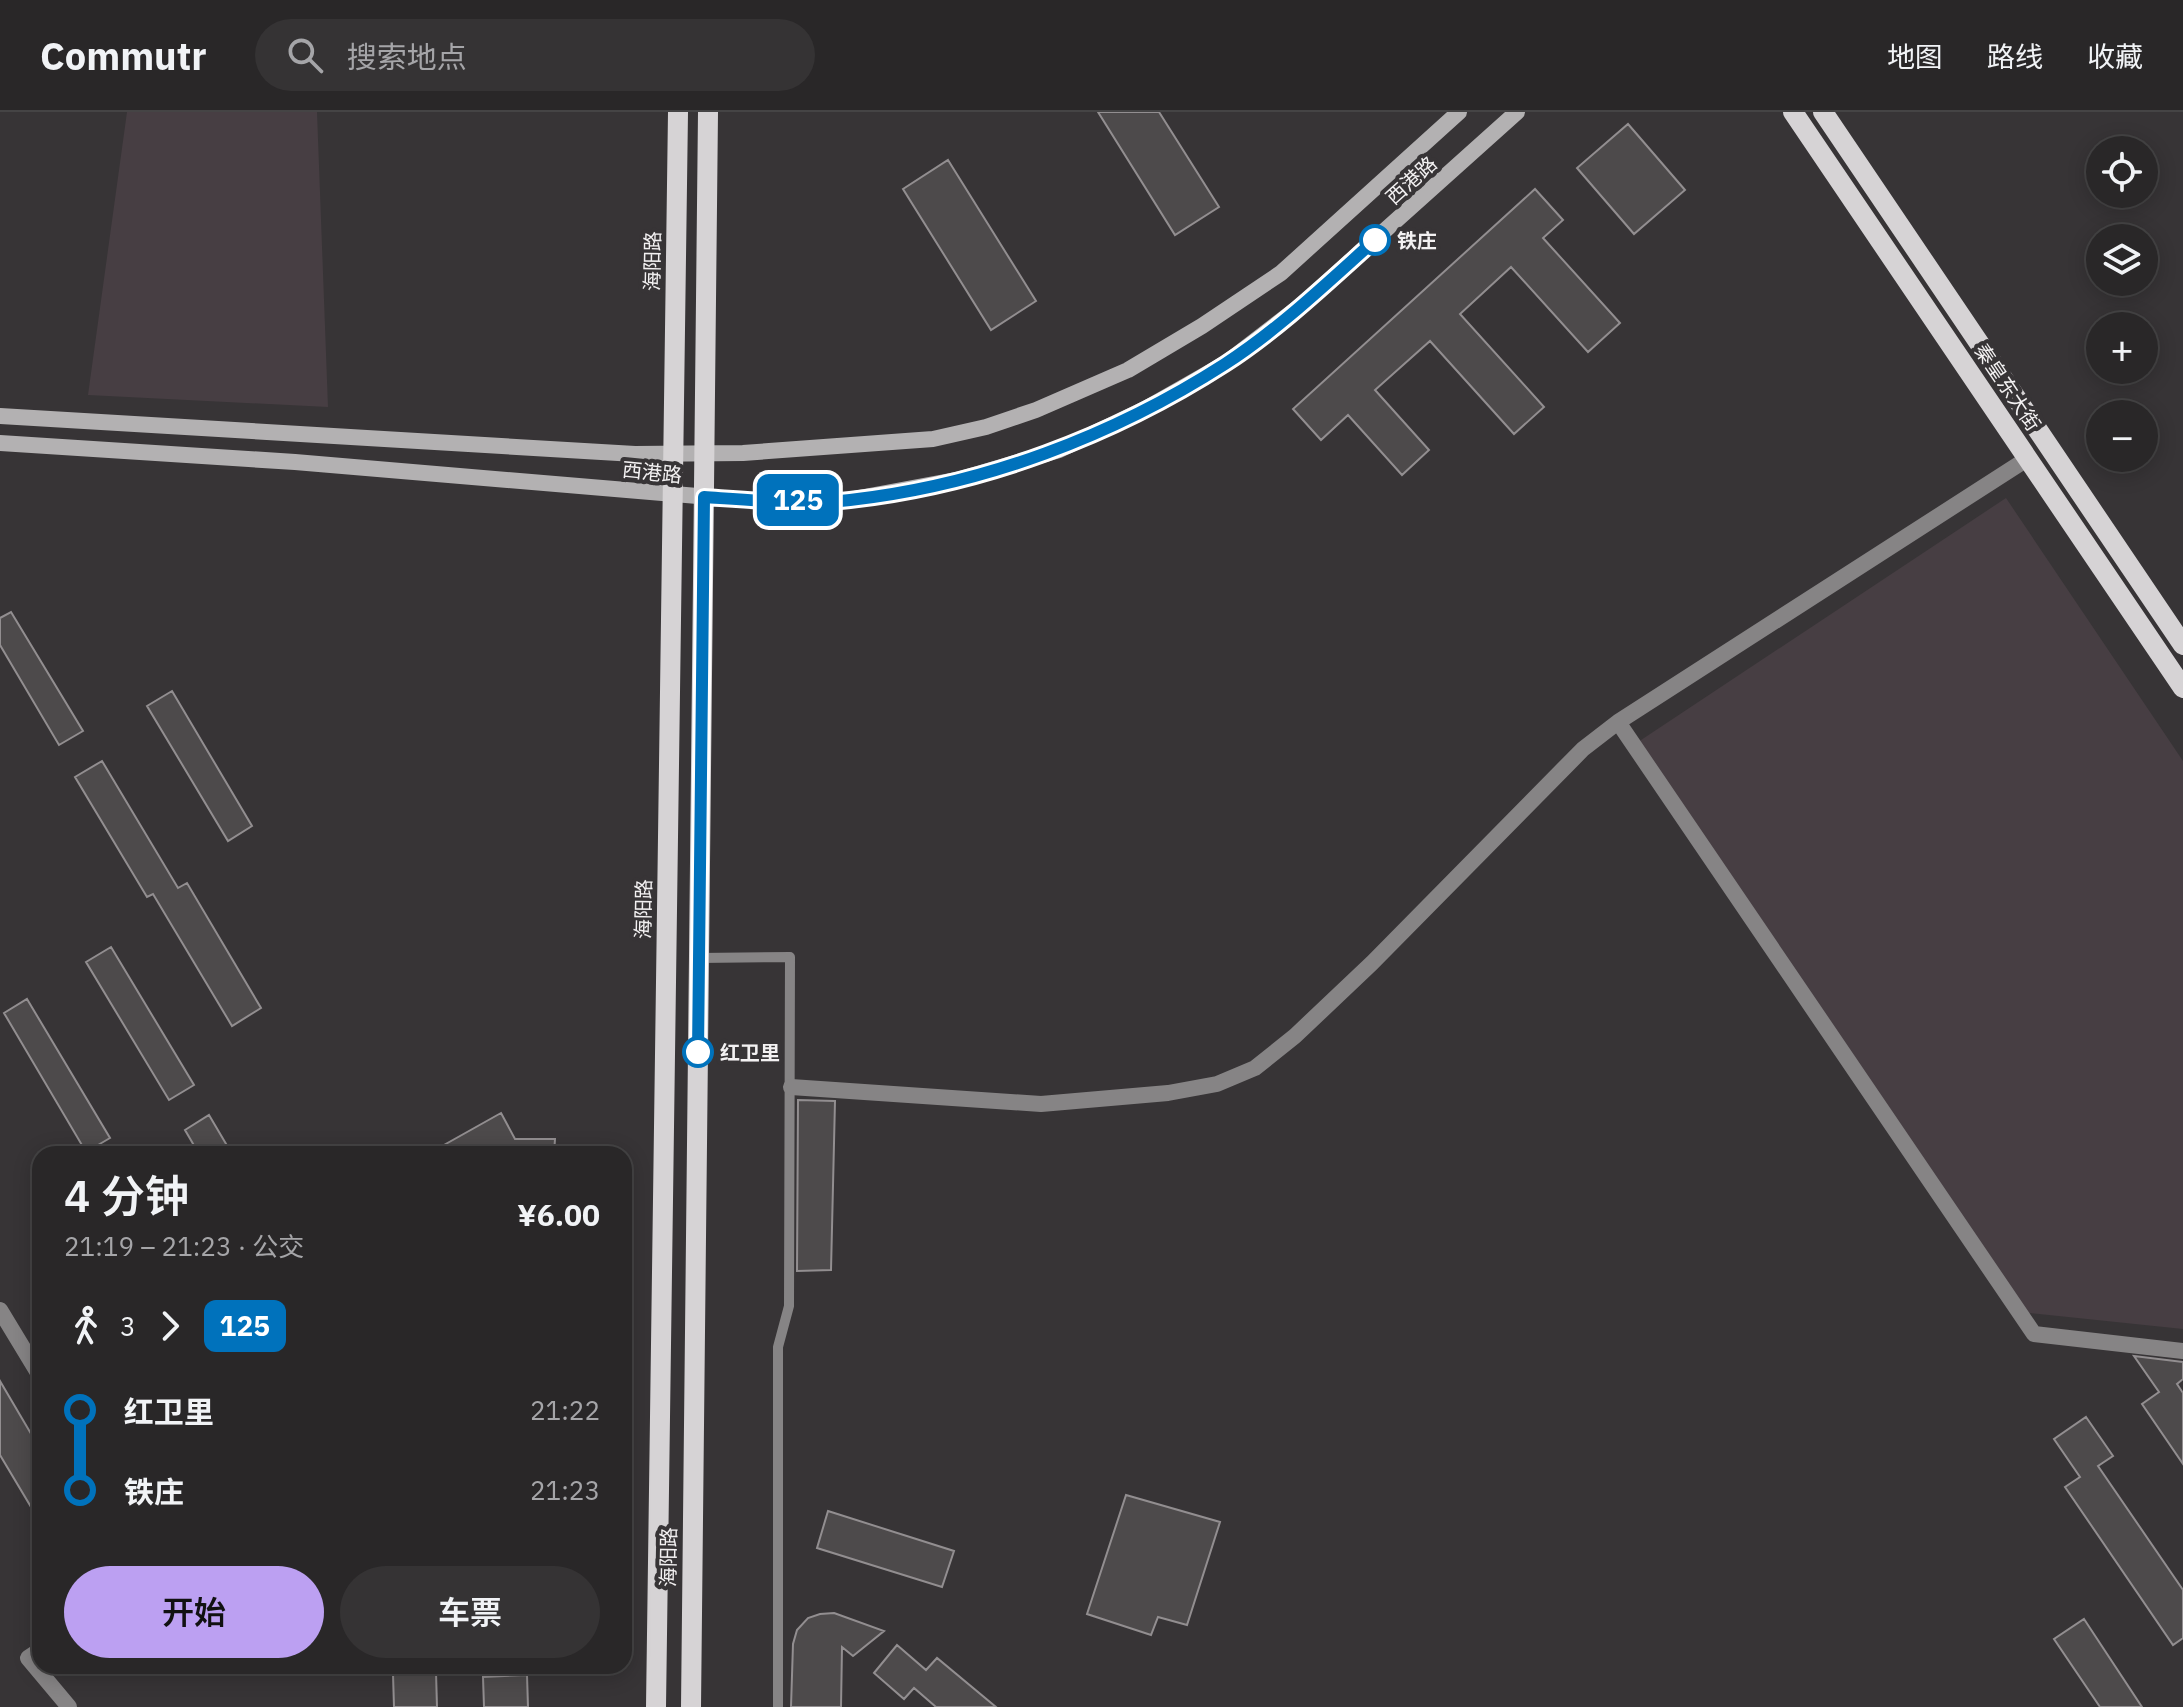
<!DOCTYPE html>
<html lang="zh">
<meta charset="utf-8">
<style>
:root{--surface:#292728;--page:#353334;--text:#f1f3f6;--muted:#a5a5a8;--line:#454445;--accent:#bca0f2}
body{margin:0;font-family:"IBM Plex Sans","Noto Sans SC",sans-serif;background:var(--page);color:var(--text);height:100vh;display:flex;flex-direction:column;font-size:30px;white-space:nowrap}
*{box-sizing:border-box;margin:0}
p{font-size:26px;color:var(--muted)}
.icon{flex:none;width:44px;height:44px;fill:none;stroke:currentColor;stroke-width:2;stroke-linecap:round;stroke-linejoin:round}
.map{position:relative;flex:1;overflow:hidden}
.side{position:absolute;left:32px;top:1034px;width:600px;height:528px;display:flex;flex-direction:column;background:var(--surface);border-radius:24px;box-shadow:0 4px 20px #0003,0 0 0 2px var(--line)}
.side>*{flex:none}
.badge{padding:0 16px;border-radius:12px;font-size:28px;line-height:52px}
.controls{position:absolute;left:2086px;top:24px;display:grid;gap:16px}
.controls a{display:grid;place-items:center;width:72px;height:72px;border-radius:50%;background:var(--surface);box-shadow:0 4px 20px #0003,0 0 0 2px var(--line);font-size:40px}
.map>.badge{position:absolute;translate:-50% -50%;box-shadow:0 0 0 4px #fff}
.legs{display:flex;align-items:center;gap:12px;height:88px;padding:0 32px;font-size:26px}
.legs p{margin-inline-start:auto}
.headline{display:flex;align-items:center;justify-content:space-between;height:136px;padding:0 32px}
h1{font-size:44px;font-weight:600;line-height:60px}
.cta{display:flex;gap:16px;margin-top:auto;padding:16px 32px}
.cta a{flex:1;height:92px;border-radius:48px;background:var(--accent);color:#111;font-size:32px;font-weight:600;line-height:92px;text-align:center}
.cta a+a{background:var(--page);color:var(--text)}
ul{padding:0 32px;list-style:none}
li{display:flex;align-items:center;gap:28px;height:80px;font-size:30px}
li i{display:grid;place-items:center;width:12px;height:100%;margin:0 10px;background:currentColor}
li i::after{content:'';width:20px;height:20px;margin:-10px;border:6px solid;border-radius:50%;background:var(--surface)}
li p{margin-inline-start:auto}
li:first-child i{background:linear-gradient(#0000 50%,currentColor 0)}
li:last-child i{background:linear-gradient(currentColor 50%,#0000 0)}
header{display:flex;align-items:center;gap:48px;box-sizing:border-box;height:112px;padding:0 40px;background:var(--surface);border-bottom:2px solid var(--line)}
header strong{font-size:38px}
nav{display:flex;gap:44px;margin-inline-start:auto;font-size:28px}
.search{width:560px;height:72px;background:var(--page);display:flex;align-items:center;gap:20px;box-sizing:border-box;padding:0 28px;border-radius:44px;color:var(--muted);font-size:30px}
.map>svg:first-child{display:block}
</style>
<header>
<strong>Commutr</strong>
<div class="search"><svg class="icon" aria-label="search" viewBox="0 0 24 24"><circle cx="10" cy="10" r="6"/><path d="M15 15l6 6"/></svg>搜索地点</div>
<nav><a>地图</a><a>路线</a><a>收藏</a></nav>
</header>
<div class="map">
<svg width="2183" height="1595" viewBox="0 0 2183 1595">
<rect width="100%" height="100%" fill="#373436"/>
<!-- built -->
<path fill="#473e43" d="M127 0H317L328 295 88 283Z
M2006 386 2183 649V1217L2020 1200 1632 634Z"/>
<!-- building -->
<path fill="#4d4a4b" stroke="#928e90" stroke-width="2" d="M1098 0H1159L1219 95 1175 123Z
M1628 12 1685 78 1634 122 1577 56Z
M948 48 1036 189 991 218 903 77Z
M1535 77 1563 108 1543 126 1620 211 1588 240 1511 155 1460 202 1544 295 1514 322 1430 229 1375 278 1429 338 1402 363 1348 303 1321 328 1293 297Z
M11 500 83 619 59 633 0 533V506Z
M172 579 252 714 228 729 147 594Z
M102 649 178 776 187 771 261 896 232 914 153 782 147 785 75 665Z
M111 835 194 973 169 988 86 850Z
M27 887 110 1026 86 1040 4 901Z
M798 988 835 989 831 1158 797 1159Z
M501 1001 515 1027H555L554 1042H428Z
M209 1003 232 1042H199L185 1018Z
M2134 1244 2183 1250V1267L2177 1272 2183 1281V1352L2142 1292 2159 1280Z
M0 1269 40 1337V1410L0 1343Z
M2086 1305 2113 1344 2098 1354 2183 1478V1526L2173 1533 2065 1375 2080 1365 2054 1327Z
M1126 1383 1220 1410 1187 1513 1158 1505 1151 1523 1087 1502Z
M828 1399 954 1439 942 1475 817 1436Z
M834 1501 884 1519 853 1544 842 1535 841 1595H791L793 1532 797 1518 808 1506 820 1502Z
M2084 1507 2142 1595H2100L2054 1527Z
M897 1533 926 1558 937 1546 996 1595H936L914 1576 904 1587 874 1561Z
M436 1560 437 1595H394L393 1562Z
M527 1563 528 1595H484L483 1565Z"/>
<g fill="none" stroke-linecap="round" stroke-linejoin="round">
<!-- service -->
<path stroke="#868485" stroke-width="10" d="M699 846 790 845 789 1194 778 1235V1595"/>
<!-- minor -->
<path stroke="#868485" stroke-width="16" d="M1618 610 2034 1222 2183 1239
M791 975 1041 992 1168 981 1217 972 1255 956 1295 924 1372 851 1583 637 1618 610 2027 347"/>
<!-- tertiary -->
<path stroke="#868485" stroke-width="16" d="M0 1198 40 1264
M40 1538 28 1546 69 1595"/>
<!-- secondary -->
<path stroke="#b3b1b2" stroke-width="16" d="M0 304 635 342 743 341 933 327 986 315 1036 298 1128 258 1202 214 1281 161 1459 0
M0 331 295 350 745 388H848L961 367 1059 338 1147 296 1226 251 1304 191 1517 0"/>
<!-- primary -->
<path stroke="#d6d3d5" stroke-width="20" d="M1793 0 2183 576
M1823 0 2183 533
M656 1595 678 0
M691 1595 708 0"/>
</g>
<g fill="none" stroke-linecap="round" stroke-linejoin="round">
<!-- line-1 casing -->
<g stroke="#fff" stroke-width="18">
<path id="line-1" d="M698 940 704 385C749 388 805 393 850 388 983 373 1113 324 1225 252 1279 217 1327 171 1375 128"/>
</g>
<!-- line-1 -->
<use href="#line-1" stroke="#0072bc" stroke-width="12"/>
</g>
<!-- markers -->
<g fill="#fff" stroke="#0072bc" stroke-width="4">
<circle cx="1375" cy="128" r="14"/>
<circle cx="698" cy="940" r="14"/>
</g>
<g text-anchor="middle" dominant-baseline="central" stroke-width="8" stroke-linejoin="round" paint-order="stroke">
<!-- street labels -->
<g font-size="20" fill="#f3f1f2" stroke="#373436">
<text transform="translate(1411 68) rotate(-42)">西港路</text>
<text transform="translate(652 149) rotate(-89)">海阳路</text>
<text transform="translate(2008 275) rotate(56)">秦皇东大街</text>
<text transform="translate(652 360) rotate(6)">西港路</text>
<text transform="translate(643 797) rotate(-89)">海阳路</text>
<text transform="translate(668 1445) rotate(-89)">海阳路</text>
</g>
<!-- stop labels -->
<g font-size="20" font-weight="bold" fill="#f3f1f2" stroke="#373436" text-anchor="start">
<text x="1397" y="128">铁庄</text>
<text x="720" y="940">红卫里</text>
</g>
</g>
</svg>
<div class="controls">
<a><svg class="icon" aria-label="locate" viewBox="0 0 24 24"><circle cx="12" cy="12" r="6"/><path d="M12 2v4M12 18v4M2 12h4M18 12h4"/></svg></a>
<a><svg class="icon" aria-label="layers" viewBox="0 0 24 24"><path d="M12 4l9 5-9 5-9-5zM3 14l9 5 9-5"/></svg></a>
<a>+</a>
<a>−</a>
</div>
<b class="badge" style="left:798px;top:388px;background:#0072bc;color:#fff">125</b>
<section class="side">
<div class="headline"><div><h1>4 分钟</h1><p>21:19 – 21:23 · 公交</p></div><b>¥6.00</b></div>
<div class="legs"><svg class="icon" aria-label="walk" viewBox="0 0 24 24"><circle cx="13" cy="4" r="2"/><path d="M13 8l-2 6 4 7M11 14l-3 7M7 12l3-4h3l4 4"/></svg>3<svg class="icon" aria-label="forward" viewBox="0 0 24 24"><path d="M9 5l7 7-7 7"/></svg><b class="badge" style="background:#0072bc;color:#fff">125</b></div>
<ul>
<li><i style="color:#0072bc"></i><b>红卫里</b><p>21:22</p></li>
<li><i style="color:#0072bc"></i><b>铁庄</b><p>21:23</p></li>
</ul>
<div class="cta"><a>开始</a><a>车票</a></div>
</section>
</div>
